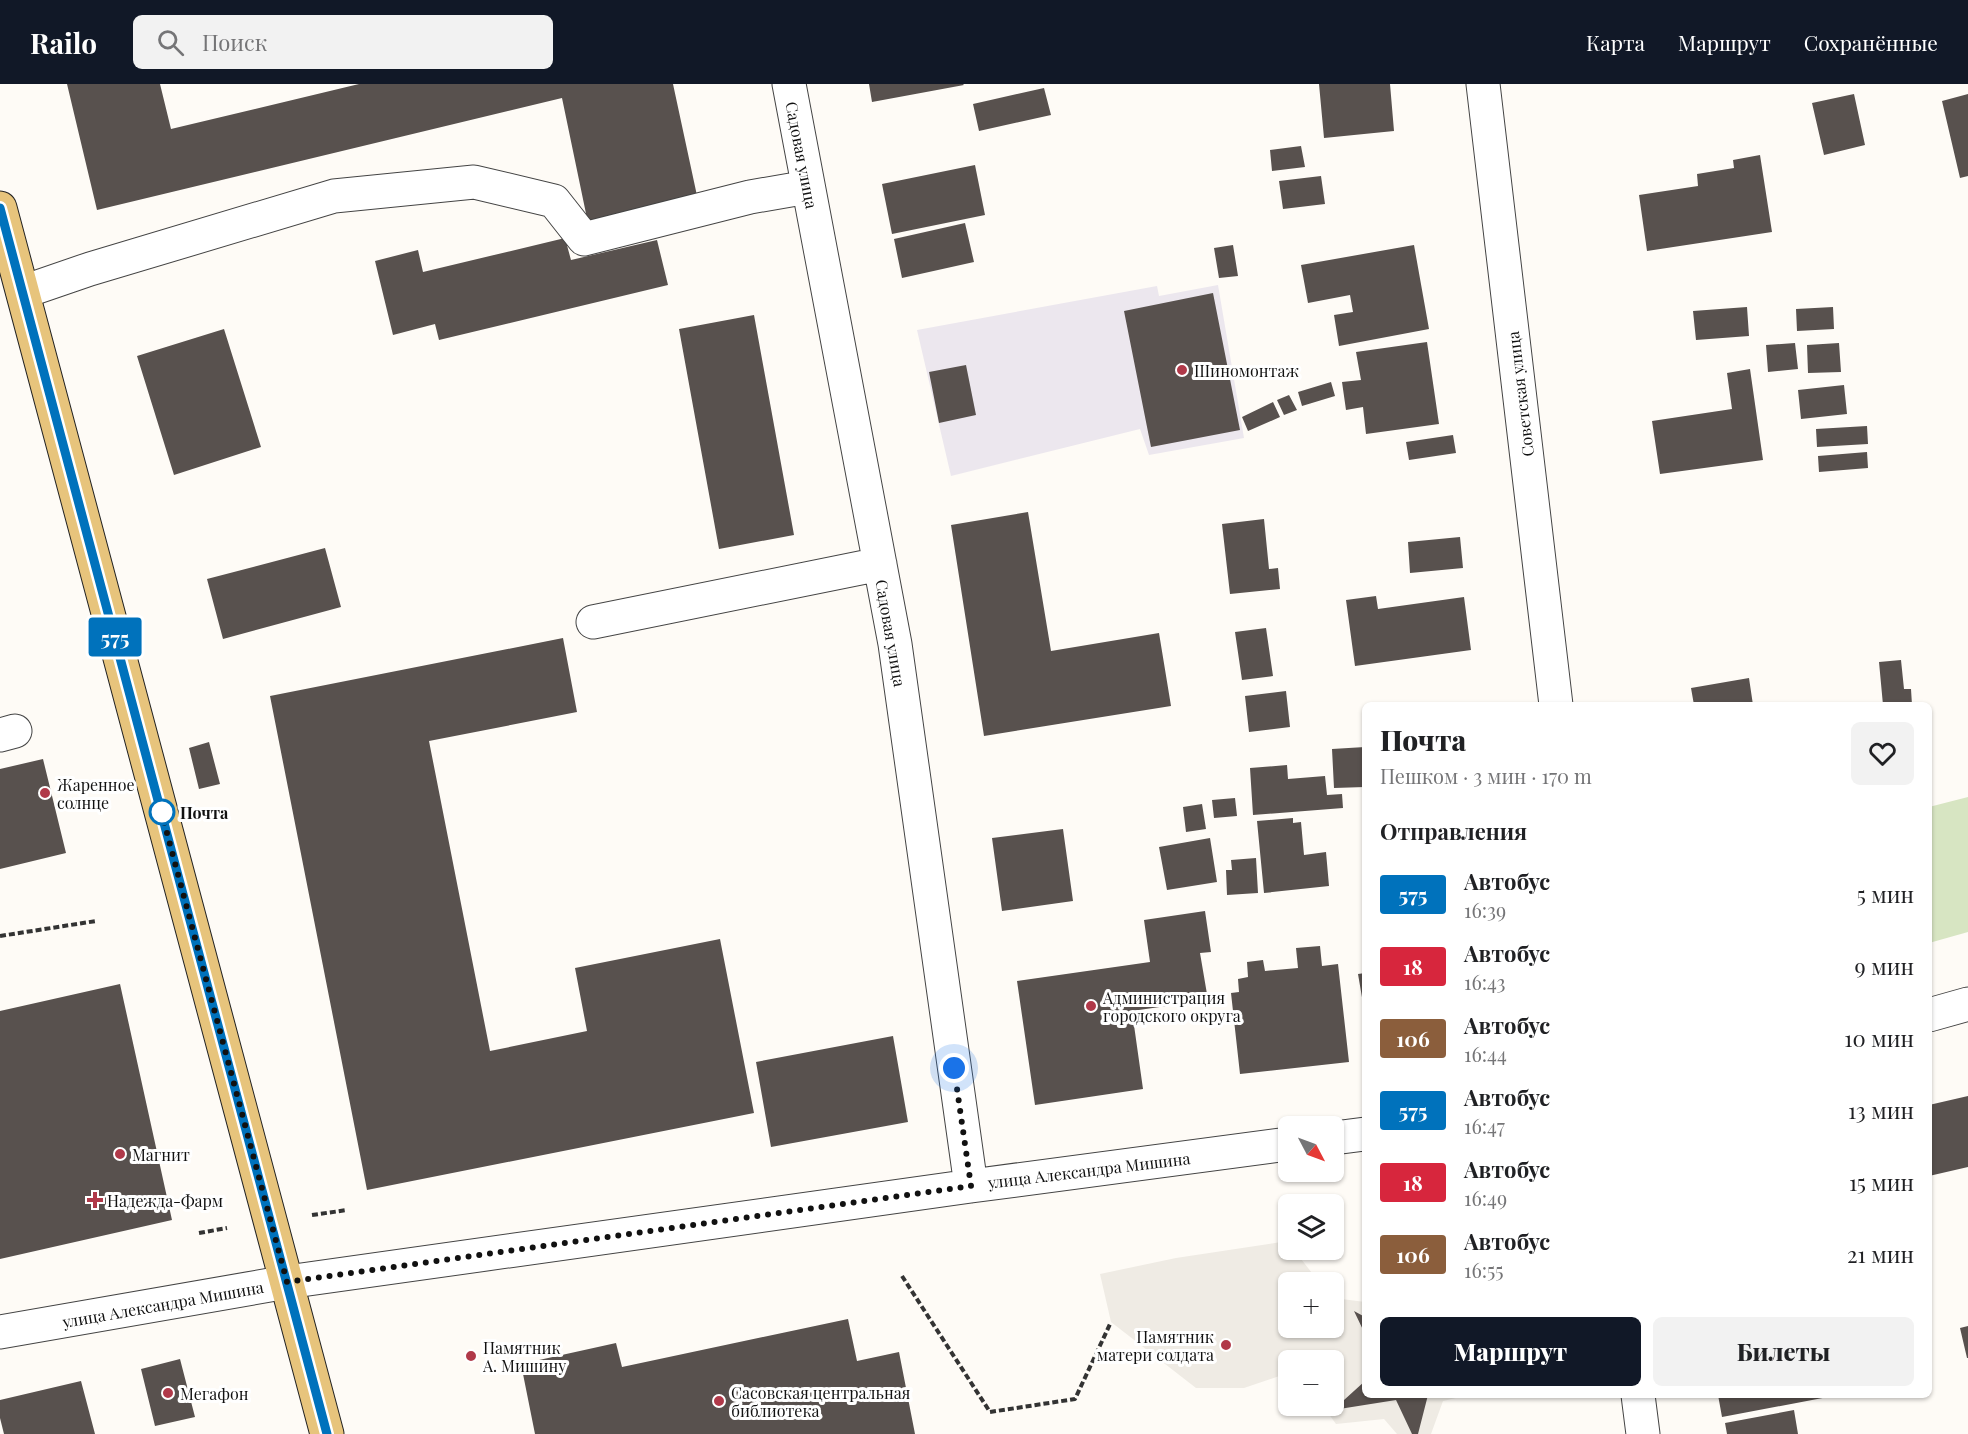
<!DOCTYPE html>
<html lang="ru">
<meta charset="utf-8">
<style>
:root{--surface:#fff;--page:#f2f2f2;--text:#202124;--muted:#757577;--accent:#111827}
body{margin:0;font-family:"Playfair Display",serif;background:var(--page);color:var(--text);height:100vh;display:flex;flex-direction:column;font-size:22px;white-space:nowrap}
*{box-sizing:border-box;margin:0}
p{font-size:20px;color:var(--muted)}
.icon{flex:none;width:33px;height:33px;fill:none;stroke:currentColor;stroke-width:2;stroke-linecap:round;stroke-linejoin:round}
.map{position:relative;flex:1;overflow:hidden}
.sheet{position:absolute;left:1362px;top:618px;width:570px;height:696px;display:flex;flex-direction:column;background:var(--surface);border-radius:9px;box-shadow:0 2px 4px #0004}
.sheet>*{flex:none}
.badge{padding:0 12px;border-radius:4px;font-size:21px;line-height:39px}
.needle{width:39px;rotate:131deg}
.tools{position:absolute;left:1278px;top:1032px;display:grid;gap:12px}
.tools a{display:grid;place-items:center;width:66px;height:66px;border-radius:9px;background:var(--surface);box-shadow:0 2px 4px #0004;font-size:30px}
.you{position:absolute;width:30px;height:30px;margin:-15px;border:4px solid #fff;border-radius:50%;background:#1a73e8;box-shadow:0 0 0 9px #1a73e833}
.map>.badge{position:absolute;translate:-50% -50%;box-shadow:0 0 0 3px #fff}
h2{padding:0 18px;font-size:22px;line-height:54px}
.round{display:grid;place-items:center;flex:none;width:63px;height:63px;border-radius:9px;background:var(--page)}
.headline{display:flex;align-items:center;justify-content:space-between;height:102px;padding:0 18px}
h1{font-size:28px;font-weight:800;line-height:45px}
.action{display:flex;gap:12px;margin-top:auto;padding:12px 18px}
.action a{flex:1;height:69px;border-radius:9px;background:var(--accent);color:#fff;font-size:24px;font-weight:800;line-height:69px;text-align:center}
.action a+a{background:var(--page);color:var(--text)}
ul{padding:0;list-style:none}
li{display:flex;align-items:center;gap:18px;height:72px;padding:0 18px}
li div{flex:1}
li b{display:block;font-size:22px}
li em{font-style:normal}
li .badge{min-width:66px;font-weight:700;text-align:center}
header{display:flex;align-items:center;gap:36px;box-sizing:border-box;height:84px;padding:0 30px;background:var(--accent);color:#fff}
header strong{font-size:28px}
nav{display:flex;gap:33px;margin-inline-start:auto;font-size:21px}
.search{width:420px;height:54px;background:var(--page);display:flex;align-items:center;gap:15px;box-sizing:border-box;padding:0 21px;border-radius:9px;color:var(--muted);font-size:22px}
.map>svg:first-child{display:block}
</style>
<header>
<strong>Railo</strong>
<div class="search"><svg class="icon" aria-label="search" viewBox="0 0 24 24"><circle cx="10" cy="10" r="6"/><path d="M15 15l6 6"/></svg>Поиск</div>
<nav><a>Карта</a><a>Маршрут</a><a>Сохранённые</a></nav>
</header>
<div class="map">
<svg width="1968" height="1350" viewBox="0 0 1968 1350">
<rect width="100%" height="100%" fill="#fefbf6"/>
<!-- industrial -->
<path fill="#ece7ee" d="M1218 201 1244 354 1149 371 1140 345 951 392 917 246 1157 202 1159 212Z"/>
<!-- green -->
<path fill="#d7e5c2" d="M1968 713V848L1929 859V723Z"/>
<!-- plaza -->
<path fill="#efebe4" d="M1288 1157V1166H1294L1319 1198H1288V1244H1334V1214L1365 1218V1311H1469L1443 1317 1431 1350H1397L1384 1335 1336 1340 1323 1322H1334V1276H1288V1289L1244 1304H1196L1111 1238 1100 1190 1176 1174Z"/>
<!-- building -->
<path fill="#58514e" d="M67 0H160L171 45 359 0H673L699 121 589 144 562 14 97 126Z
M869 0H963L964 1 872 18Z
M1319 0H1390L1394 47 1324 54Z
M1044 4 1051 31 979 47 973 20Z
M1854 10 1865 61 1824 71 1812 19Z
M1968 10V92L1960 94 1942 17Z
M1301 62 1305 83 1272 87 1270 66Z
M1760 71 1772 148 1647 167 1639 111 1698 102 1697 90 1734 84 1733 76Z
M975 81 985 131 892 150 882 100Z
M1321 92 1325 120 1283 125 1279 97Z
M965 139 974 178 902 194 894 155Z
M565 154 571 176 657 156 668 201 439 256 435 240 393 251 375 177 418 166 423 188Z
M1233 161 1238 192 1219 194 1214 164Z
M1414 161 1429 245 1339 262 1334 231 1353 228 1350 211 1308 219 1301 181Z
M1213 209 1240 346 1151 363 1124 227Z
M1747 223 1749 252 1696 256 1693 227Z
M1833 223 1834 245 1797 247 1796 225Z
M754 231 794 451 719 465 679 245Z
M224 245 261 363 174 391 137 272Z
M1427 258 1439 340 1366 350 1363 323 1346 326 1342 298 1361 296 1356 268Z
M1795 259 1798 285 1768 288 1766 261Z
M1839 259 1841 288 1808 289 1807 261Z
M966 281 976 331 939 339 929 288Z
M1750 285 1763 376 1660 390 1652 337 1732 325 1727 289Z
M1331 298 1335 312 1302 322 1298 308Z
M1844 301 1847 330 1801 335 1798 306Z
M1289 311 1297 326 1284 331 1277 316Z
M1273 318 1280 333 1248 347 1242 333Z
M1867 342 1868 360 1817 363 1816 345Z
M1453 351 1456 369 1409 376 1406 358Z
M1867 368 1868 384 1819 388 1818 372Z
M1028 428 1051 567 1159 549 1171 622 984 652 951 441Z
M1264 435 1269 485 1278 484 1280 505 1230 510 1222 440Z
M1460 453 1463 484 1410 489 1408 458Z
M325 464 341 523 223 555 207 495Z
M1376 512 1378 525 1464 513 1471 566 1355 582 1346 516Z
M1266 544 1273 592 1242 596 1235 548Z
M563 554 577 628 429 657 490 967 587 947 575 884 720 855 754 1029 367 1106 270 612Z
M1901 576 1904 605H1911L1912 621H1883L1879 578Z
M1749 594 1753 621H1694L1691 604Z
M1286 607 1290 643 1249 648 1245 612Z
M209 658 220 700 199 705 189 664Z
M1365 663V703L1334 704 1332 665Z
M43 675 66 769 0 785V685Z
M1287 681 1288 695 1325 692 1327 711 1342 710 1343 724 1253 731 1250 684Z
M1235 714 1237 732 1214 734 1212 716Z
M1202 720 1206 745 1186 748 1183 723Z
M1293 734V739L1301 738 1304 771 1326 768 1329 802 1264 809 1257 737Z
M1063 745 1073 817 1002 827 992 754Z
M1210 754 1217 798 1167 806 1159 763Z
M1256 774 1258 809 1227 811 1226 786H1232L1231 776Z
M1205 827 1211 868 1200 869 1208 916 1132 927 1143 1005 1035 1021 1017 897 1150 878 1144 836Z
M1320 862 1322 882 1338 880 1349 978 1240 990 1231 909 1239 908 1238 895 1248 893 1247 878 1263 876 1265 887 1298 884 1296 864Z
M1365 889V925H1364L1358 890Z
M120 900 172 1136 0 1175V927Z
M893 952 908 1038 771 1063 756 978Z
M1968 1012V1083L1929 1092V1021Z
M1354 1227 1365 1233V1250Z
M848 1235 857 1277 899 1268 915 1350H535L521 1280 616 1259 622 1283Z
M1968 1242V1274H1967L1960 1244Z
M180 1275 195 1333 155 1342 141 1285Z
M81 1297 95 1350H4L0 1334V1316Z
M1365 1297V1311H1428L1418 1350H1412L1396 1316 1333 1326Z
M1718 1311H1833V1312L1722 1333Z
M1794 1326 1798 1350H1727L1725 1339Z"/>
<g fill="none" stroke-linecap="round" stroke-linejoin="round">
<!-- minor casing -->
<g stroke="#444" stroke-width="35">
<path id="minor" d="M789 0 895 560 971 1102
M1483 0 1556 621
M23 208 90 185 334 112 474 98 554 117 584 155 750 113 808 103
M593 538 880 480
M0 651 15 647
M1929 931 1968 920
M1334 1054 1365 1050
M0 1248 287 1198 971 1102 1288 1060
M1638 1311 1643 1350"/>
</g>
<!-- major casing -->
<g stroke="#222" stroke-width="35">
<path id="major" d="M0 124 327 1350"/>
</g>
<!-- path -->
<path stroke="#333" stroke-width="4" stroke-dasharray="6 3" stroke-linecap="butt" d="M0 852 96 837
M312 1131 347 1126
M199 1149 227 1144
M902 1192 990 1328 1075 1315 1111 1238"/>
<!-- minor -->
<use href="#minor" stroke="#fff" stroke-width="33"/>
<!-- major -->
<use href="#major" stroke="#e7c47c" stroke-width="33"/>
</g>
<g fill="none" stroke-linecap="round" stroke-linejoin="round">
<!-- line casing -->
<g stroke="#fff" stroke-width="14">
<path id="line" d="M0 124 327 1350"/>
</g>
<!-- line -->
<use href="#line" stroke="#0072bc" stroke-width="9"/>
<!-- walk -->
<path stroke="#111" stroke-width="6" stroke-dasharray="0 10.8" d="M162 728 160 723 287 1198 971 1102 954 984"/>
</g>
<!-- markers -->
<g fill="#b03949" stroke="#fff" stroke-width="2">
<circle cx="1182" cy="286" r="6"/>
<circle cx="45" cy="709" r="6"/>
<circle cx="1091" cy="922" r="6"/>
<circle cx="120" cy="1070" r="6"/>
<path d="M92 1107h6v6h6v6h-6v6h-6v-6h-6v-6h6z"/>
<circle cx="1226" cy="1261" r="6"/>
<circle cx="471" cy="1272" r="6"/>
<circle cx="168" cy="1309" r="6"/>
<circle cx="719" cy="1317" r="6"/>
</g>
<circle fill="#fff" stroke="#0072bc" stroke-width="3" cx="162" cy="728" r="12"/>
<g text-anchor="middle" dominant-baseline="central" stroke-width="6" stroke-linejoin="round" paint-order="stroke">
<!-- street labels -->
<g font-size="16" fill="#111" stroke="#fff">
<text transform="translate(802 71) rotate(79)">Садовая улица</text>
<text transform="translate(1520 310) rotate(-97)">Советская улица</text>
<text transform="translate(891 549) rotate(80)">Садовая улица</text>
<text transform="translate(1089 1086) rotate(-7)">улица Александра Мишина</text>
<text transform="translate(163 1220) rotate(-10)">улица Александра Мишина</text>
</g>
<!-- poi labels -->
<g font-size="16" fill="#111" stroke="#fff" text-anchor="start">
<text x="1194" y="286">Шиномонтаж</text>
<text x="57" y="700">Жаренное<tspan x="57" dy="18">солнце</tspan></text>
<text x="1103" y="913">Администрация<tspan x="1103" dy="18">городского округа</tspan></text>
<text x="132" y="1070">Магнит</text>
<text x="107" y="1116">Надежда-Фарм</text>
<text x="1214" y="1252" text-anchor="end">Памятник<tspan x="1214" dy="18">матери солдата</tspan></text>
<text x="483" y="1263">Памятник<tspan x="483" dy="18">А. Мишину</tspan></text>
<text x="731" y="1308">Сасовская центральная<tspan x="731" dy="18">библиотека</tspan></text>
<text x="180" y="1309">Мегафон</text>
</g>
<!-- stop labels -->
<g font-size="16" font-weight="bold" fill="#111" stroke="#fff" text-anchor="start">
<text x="180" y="728">Почта</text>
</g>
</g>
</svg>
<div class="tools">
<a><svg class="needle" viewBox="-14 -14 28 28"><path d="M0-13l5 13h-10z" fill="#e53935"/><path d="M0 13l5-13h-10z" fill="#757577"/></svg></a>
<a><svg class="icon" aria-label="layers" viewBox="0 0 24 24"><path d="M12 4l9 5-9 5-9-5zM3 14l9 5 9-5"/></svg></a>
<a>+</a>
<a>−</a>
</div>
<div class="you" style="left:954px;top:984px"></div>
<b class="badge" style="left:115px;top:553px;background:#0072bc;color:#fff">575</b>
<section class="sheet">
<div class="headline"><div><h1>Почта</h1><p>Пешком · 3 мин · 170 m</p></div><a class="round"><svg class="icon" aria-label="heart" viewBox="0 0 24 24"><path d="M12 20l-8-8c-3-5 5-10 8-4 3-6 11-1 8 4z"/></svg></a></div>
<h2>Отправления</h2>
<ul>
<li><span class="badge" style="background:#0072bc;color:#fff">575</span><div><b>Автобус</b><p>16:39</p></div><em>5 мин</em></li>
<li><span class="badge" style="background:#d7263d;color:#fff">18</span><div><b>Автобус</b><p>16:43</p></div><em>9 мин</em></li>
<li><span class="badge" style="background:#8b5e3c;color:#fff">106</span><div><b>Автобус</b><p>16:44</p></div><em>10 мин</em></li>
<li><span class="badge" style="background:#0072bc;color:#fff">575</span><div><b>Автобус</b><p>16:47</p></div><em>13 мин</em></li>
<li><span class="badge" style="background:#d7263d;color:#fff">18</span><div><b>Автобус</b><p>16:49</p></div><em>15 мин</em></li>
<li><span class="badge" style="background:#8b5e3c;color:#fff">106</span><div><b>Автобус</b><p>16:55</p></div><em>21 мин</em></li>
</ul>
<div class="action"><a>Маршрут</a><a>Билеты</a></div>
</section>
</div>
